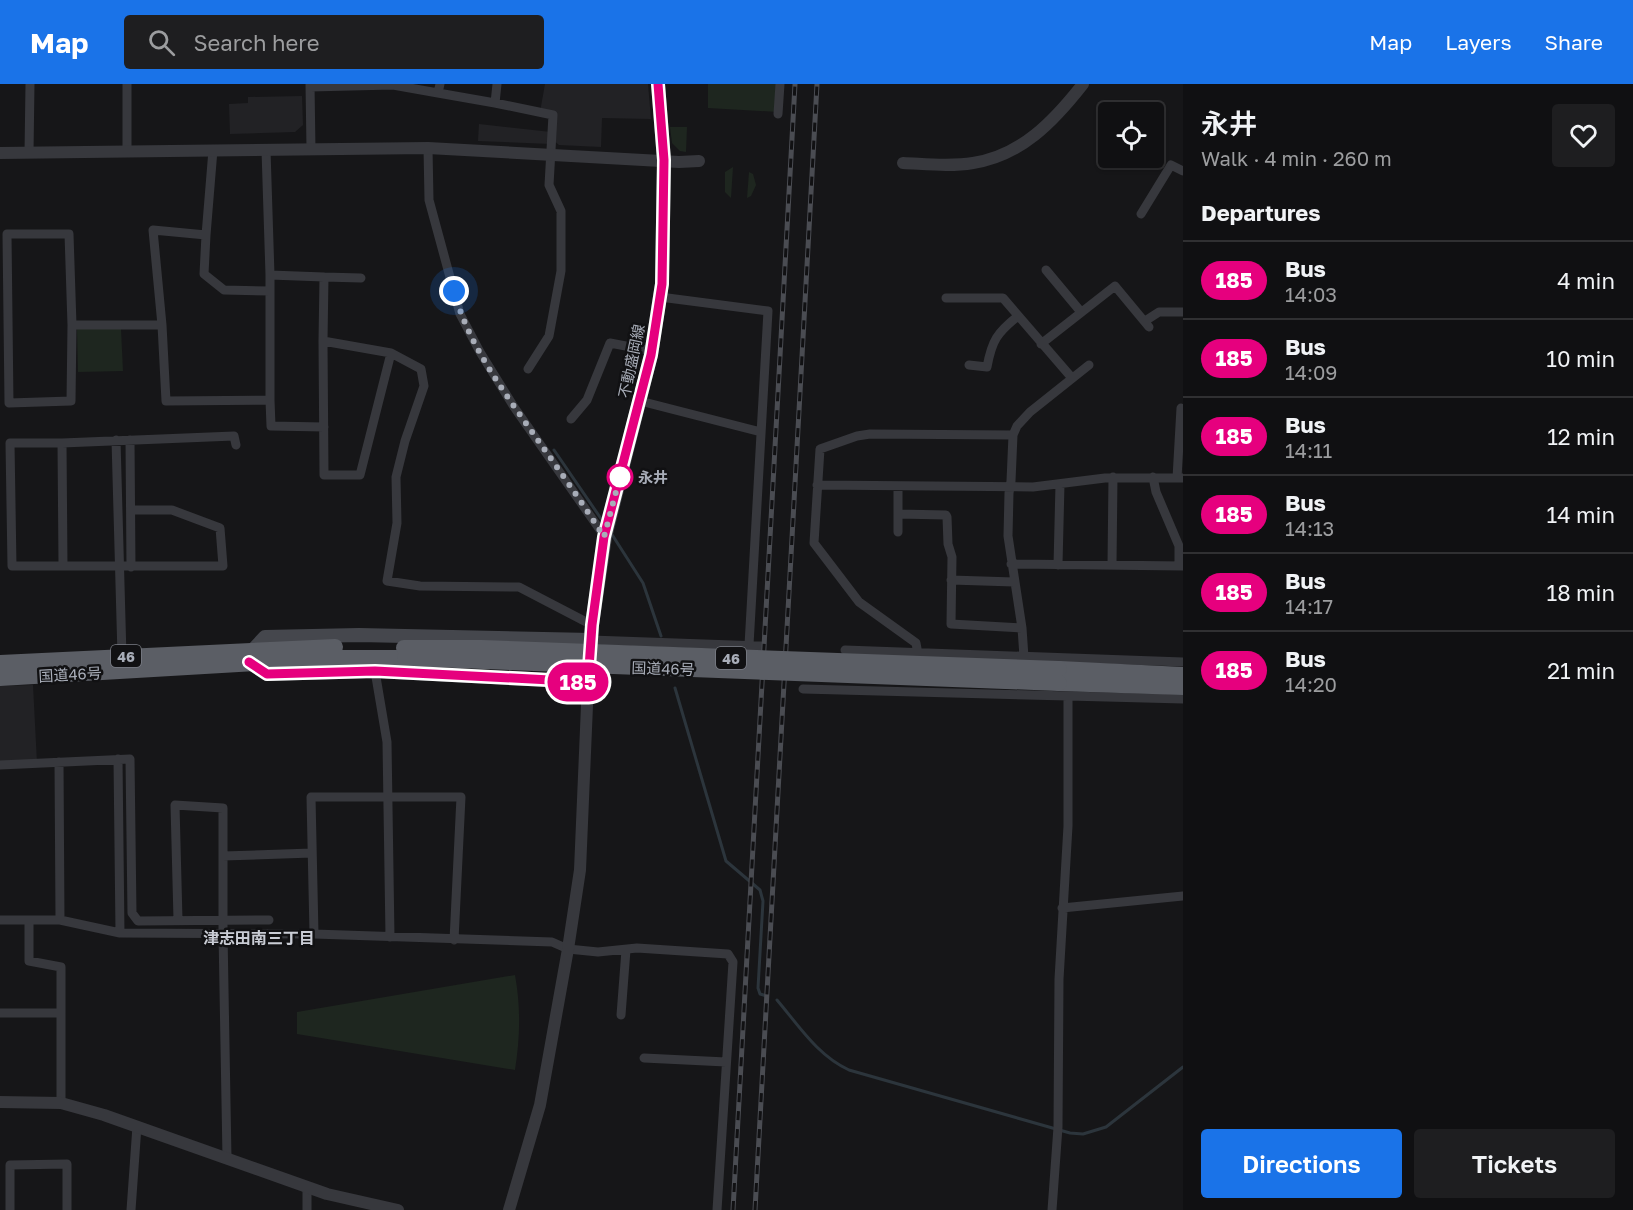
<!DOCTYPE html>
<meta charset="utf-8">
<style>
:root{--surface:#101012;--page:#1e1e20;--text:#f1f3f6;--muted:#9c9d9f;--line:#303032;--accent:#1a73e8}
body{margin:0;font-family:"Golos Text","Noto Sans JP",sans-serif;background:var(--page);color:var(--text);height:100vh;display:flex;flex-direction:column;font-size:22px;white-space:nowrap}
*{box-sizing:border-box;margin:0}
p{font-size:20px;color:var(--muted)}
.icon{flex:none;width:33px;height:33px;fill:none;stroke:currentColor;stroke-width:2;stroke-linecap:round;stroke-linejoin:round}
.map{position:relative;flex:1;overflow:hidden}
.drawer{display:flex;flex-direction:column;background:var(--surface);width:450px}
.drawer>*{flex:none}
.badge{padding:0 12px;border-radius:20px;font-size:21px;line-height:39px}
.buttons{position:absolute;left:1098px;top:18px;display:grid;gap:12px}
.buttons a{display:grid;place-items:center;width:66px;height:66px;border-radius:6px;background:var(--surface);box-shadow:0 2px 4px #0004,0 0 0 2px var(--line);font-size:30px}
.you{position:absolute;width:30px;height:30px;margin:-15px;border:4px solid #fff;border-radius:50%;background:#1a73e8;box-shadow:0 0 0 9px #1a73e833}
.map>.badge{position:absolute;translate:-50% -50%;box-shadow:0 0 0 3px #fff}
h2{padding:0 18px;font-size:22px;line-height:54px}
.round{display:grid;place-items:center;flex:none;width:63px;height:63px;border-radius:6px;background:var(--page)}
.headline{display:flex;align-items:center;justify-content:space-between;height:102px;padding:0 18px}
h1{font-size:28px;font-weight:600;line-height:45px}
.cta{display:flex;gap:12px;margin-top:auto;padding:12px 18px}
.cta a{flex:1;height:69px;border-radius:6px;background:var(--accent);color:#fff;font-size:24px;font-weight:600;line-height:69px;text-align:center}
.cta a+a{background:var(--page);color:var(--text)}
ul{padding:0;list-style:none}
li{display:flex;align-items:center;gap:18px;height:78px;padding:0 18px;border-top:2px solid var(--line)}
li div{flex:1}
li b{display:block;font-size:22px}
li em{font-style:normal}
li .badge{min-width:66px;font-weight:700;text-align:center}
header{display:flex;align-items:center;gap:36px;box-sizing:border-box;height:84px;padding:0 30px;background:var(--accent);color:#fff}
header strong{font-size:28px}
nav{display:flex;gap:33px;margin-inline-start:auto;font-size:21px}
.search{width:420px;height:54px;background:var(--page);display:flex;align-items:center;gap:15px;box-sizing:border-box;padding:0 21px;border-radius:6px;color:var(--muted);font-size:22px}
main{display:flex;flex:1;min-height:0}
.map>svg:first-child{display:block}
</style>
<header>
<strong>Map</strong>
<div class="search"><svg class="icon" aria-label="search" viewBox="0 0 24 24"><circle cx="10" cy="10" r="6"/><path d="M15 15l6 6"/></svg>Search here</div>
<nav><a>Map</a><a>Layers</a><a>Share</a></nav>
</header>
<main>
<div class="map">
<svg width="1183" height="1126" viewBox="0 0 1183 1126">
<rect width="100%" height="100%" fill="#161618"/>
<!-- built -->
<path fill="#222225" d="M545 0H648L651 35 602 34 601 63 559 61 552 55 551 60 478 57 479 40 551 48 553 31 540 28Z
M302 12 303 41 295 48 230 50 229 20 248 19V13Z
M33 601 37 679 0 681V602Z"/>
<!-- green -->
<path fill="#1e261f" d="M708 0H780L778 28 708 24Z
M670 43H687L686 68 680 67 672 59Z
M733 83 731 114 725 108V88Z
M749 88 753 90 756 101 751 112 747 114Z
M77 245H121L123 287 78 288Z
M515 891C521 924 520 954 515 986L297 950V928Z"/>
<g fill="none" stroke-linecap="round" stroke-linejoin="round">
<!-- stream -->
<path stroke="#2c353c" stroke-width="3" d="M554 366 604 439
M611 449 643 499 661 552
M675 604 726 777 760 806 763 817 758 904 760 910 767 912
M777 916C799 942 818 972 849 986L1070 1049 1083 1050 1106 1043 1183 983"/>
<!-- minor -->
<path stroke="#37383d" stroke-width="9" d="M310 0 311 65
M440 0 438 9 495 19
M497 0 495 19 553 31 549 101 561 127V187L549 252 528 285
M310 3 393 1 438 9
M778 30 780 0
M428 64 429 116 460 230 480 268 514 323 605 453
M127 67V0
M29 69 30 0
M1141 130 1171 81 1183 87
M7 150H69L72 241 71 317 9 319Z
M206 151 204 190 224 206 270 207
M1046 186 1081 228
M270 191 324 193 323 257 391 269 421 285 424 302 405 357 396 393 397 439 387 497 420 502 519 503 592 541
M324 193 361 194
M660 213 768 227 749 561
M946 214H1003L1072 294
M1145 237 1159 228H1183
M72 241H162L166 317 270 316V191L266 66
M162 241 153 146 206 151 213 66
M323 257 324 391H360L391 269
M1041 260 1115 202 1149 243
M969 281 987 283C992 256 997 249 1018 232
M270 316 271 342 324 343
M640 317 761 348
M571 335 587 316 610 259 652 267
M116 356 122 572
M130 356 131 483
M62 359 63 481
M1153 393 1156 408 1179 462V482
M1177 394 1181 324
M817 401 1033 403 1105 394H1183
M131 426H172L220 444 223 482H12L10 359H62L234 352 236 361
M898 430 946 431 947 433 948 460 952 473 951 540 1022 544
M898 448V402
M1011 480 1183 482
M1058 481 1060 400
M1112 481 1113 393
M951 496 1014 498
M591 556 761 562
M845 566 1183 578
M918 570 916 559 859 518 814 459 820 365 857 352 870 350 1013 351
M1024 573 1022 544 1008 452 1009 409 1011 397 1013 351 1017 342 1030 328 1089 281
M375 587 387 658 390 853
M803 605 1068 612
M118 675 120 849
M59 678 60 836
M0 681 130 675 132 829 138 837 269 836
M223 772 312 769
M1062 824 1183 812
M0 836H60L120 849 314 850 552 858 568 865 598 868 637 864 728 870 733 878 717 1126
M29 836V877L61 883V1019
M178 836 175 721 223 724V849L227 1074
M314 850 311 713H461L454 856
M0 929H61
M621 931 626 866
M644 974 726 978
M10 1126V1081L67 1080V1126
M131 1126 137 1042
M307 1126V1103
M1052 1126 1058 1043 1059 895 1068 742V612L1183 615"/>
<!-- tertiary -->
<path stroke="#37383d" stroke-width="12" d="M0 69 428 64 679 78 699 77
M903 79C926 80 950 83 973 79 1021 72 1054 37 1083 0
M0 1018 61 1019 104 1031 327 1110 398 1126
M509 1126 540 1021 568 865 580 786 588 598"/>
<!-- secondary -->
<path stroke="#45474d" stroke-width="14" d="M253 566 265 553 359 551 591 556
M249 578 267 590 375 587 588 598 592 541 605 453 651 271 662 199 664 77 658 0"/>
<!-- trunk -->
<path stroke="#5b5e65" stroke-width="16" d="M0 579 335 563
M1059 585 1183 591
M0 594 341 574H405
M1059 599 1183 603"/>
<!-- rail casing -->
<g stroke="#4a4c52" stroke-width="5">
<path id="rail" d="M733 1126 795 0
M755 1126 817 0"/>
</g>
<!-- rail -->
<use href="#rail" stroke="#111113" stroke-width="3" stroke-dasharray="9" stroke-linecap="butt"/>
<!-- trunk-bridge -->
<path stroke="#5b5e65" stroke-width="16" d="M404 564H481L1059 585
M405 574 1059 599"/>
</g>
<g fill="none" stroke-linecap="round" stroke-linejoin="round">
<!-- line casing -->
<g stroke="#fff" stroke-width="14">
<path id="line" d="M249 578 267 590 375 587 588 598 592 541 604 453 651 271 662 200 664 76 658 0"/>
</g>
<!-- line -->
<use href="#line" stroke="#e6007e" stroke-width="9"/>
<!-- walk -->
<path stroke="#a8adb8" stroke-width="6" stroke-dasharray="0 10.8" d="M454 207C468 261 505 309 537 355 560 387 583 420 604 453L621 389 620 393"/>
</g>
<!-- markers -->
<circle fill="#fff" stroke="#e6007e" stroke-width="3" cx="620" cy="393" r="12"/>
<g text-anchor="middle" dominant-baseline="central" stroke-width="5" stroke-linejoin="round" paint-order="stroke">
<!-- shield labels -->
<g fill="#111113" stroke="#7b7e86" stroke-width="1.5">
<rect x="111" y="561" width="30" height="22" rx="4.5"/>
<rect x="716" y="563" width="30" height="22" rx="4.5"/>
</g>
<g font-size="14" font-weight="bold" fill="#a8adb8">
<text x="126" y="572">46</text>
<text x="731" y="574">46</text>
</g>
<!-- street labels -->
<g font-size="15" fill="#a8adb8" stroke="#111113">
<text transform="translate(631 277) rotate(-78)">不動盛岡線</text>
<text transform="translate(663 584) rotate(2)">国道46号</text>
<text transform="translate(70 590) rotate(-3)">国道46号</text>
</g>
<!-- stop labels -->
<g font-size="15" font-weight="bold" fill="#a8adb8" stroke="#111113" text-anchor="start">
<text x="638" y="393">永井</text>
</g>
<!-- neighbourhood labels -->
<g font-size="16" font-weight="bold" fill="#c9ccd4" stroke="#111113">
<text x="259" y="854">津志田南三丁目</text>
</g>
</g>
</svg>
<div class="buttons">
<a><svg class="icon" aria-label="locate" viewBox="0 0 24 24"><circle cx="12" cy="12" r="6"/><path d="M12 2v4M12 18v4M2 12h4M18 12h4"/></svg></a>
</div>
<div class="you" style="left:454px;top:207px"></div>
<b class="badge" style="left:578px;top:598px;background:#e6007e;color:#fff">185</b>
</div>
<section class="drawer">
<div class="headline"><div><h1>永井</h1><p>Walk · 4 min · 260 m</p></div><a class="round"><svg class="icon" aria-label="heart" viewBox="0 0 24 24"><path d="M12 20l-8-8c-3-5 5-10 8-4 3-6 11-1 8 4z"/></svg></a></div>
<h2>Departures</h2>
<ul>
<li><span class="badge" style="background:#e6007e;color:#fff">185</span><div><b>Bus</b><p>14:03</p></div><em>4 min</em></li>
<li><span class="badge" style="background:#e6007e;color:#fff">185</span><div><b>Bus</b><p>14:09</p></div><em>10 min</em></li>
<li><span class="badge" style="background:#e6007e;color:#fff">185</span><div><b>Bus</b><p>14:11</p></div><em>12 min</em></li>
<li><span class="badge" style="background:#e6007e;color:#fff">185</span><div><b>Bus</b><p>14:13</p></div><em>14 min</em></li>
<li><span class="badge" style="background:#e6007e;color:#fff">185</span><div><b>Bus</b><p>14:17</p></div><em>18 min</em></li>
<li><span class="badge" style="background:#e6007e;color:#fff">185</span><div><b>Bus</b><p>14:20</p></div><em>21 min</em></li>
</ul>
<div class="cta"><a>Directions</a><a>Tickets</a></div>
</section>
</main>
